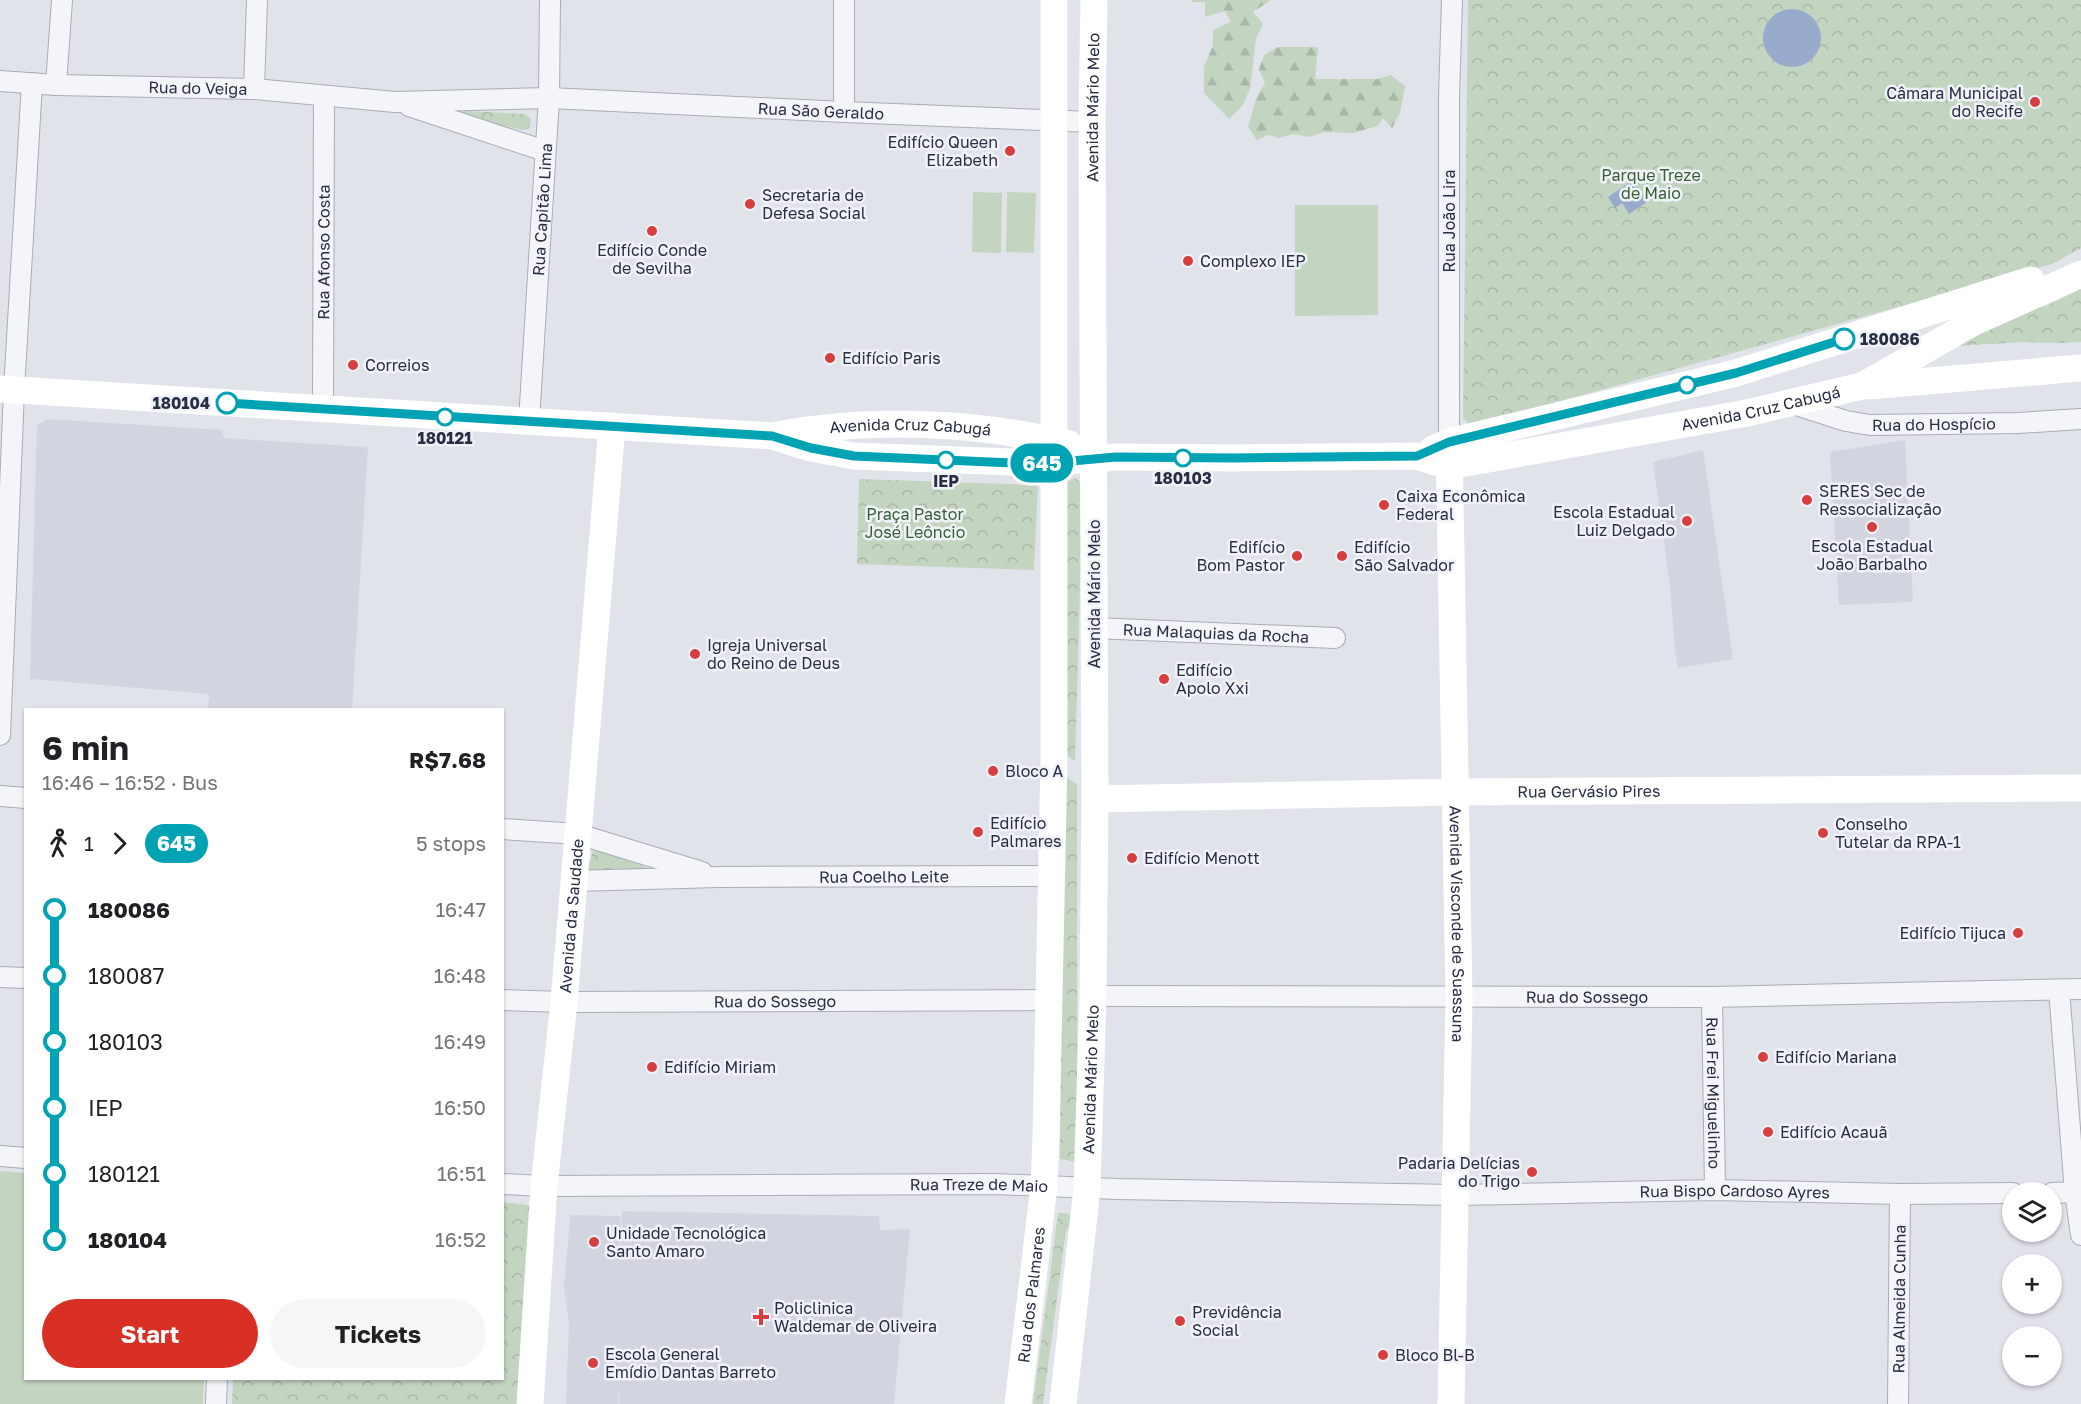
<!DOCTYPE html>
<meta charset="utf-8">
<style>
:root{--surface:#fff;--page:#f6f6f6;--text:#202124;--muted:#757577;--accent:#d93025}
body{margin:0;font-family:"Golos Text",sans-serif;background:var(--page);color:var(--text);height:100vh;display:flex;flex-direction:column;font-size:22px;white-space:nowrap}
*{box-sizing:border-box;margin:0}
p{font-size:20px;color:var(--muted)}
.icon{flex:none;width:33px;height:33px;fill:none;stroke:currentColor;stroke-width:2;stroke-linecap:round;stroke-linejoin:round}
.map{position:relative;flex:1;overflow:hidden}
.panel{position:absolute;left:24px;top:708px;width:480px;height:672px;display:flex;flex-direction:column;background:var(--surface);border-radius:0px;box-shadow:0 2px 4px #0004}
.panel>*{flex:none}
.badge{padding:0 12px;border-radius:20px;font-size:21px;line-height:39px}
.fabs{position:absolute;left:2002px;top:1182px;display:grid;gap:12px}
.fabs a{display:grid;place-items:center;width:60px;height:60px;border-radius:50%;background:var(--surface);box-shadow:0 2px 4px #0004;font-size:30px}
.map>.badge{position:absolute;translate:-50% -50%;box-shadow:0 0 0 3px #fff}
.legs{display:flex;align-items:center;gap:9px;height:66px;padding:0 18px;font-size:20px}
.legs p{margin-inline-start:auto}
.headline{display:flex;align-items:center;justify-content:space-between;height:102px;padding:0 18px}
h1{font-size:33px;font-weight:700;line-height:45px}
.cta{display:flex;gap:12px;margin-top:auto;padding:12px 18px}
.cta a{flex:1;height:69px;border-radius:36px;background:var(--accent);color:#fff;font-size:24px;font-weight:700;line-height:69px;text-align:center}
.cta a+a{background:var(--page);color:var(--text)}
ul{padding:0 18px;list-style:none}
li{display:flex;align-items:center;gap:21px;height:66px;font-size:22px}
li i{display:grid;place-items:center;width:9px;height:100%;margin:0 8px;background:currentColor}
li i::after{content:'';width:15px;height:15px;margin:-8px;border:4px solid;border-radius:50%;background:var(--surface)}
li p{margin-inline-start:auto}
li:first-child i{background:linear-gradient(#0000 50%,currentColor 0)}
li:last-child i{background:linear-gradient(currentColor 50%,#0000 0)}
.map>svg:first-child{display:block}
</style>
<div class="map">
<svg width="2081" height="1404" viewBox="0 0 2081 1404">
<defs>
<pattern id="forest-firs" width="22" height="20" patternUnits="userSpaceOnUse" patternTransform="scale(1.5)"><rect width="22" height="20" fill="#c3d5c1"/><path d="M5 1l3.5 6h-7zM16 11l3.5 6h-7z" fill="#a8b7a7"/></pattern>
<pattern id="park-crowns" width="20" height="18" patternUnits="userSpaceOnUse" patternTransform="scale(1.5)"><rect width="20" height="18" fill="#c3d5c1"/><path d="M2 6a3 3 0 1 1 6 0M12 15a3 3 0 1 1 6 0" fill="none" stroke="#a8b7a7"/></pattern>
</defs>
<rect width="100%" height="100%" fill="#e0e3ea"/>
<!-- built -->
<path fill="#d2d5df" d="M47 419 222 430 224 438 368 447 352 709H208L209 694 30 679 37 425Z
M1905 440 1913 602 1839 605 1830 452Z
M1703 450 1733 659 1678 668 1675 651 1670 585 1653 462Z
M622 1211 879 1216 880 1230 910 1229 894 1404H619V1379L618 1404H566L569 1322 564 1287 570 1219 571 1215 620 1216 621 1267Z"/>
<!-- forest -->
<path fill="url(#forest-firs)" d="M1193 0H1271L1253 12 1263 24 1256 39 1250 89 1242 106 1229 119 1204 93V66L1213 46V30L1231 22 1225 11 1205 17V2H1191Z
M1278 47H1318L1315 79H1377L1391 75 1405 86 1400 113 1392 128 1383 118 1378 126 1353 133 1324 132 1310 137 1293 134 1279 138 1268 135 1257 140 1248 127 1257 96 1265 83 1259 69 1264 55Z"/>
<!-- park -->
<path fill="url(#park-crowns)" d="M1468 0H2081V248L2052 264 1475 425 1468 424 1463 417Z
M466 111 525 114 530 118 531 124 528 129 523 130 465 118 462 114Z
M2081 289V342L2060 343 2023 342 1957 346 1998 321 2025 310 2046 306Z
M1075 478 1083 484 1075 761 1063 753 1066 482Z
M859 479 1038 485 1034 570 857 564Z
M1063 776 1077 784V1162L1060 1159Z
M594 847 658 872H587Z
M503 1202 527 1205 531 1207 520 1404H232L233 1379 502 1378Z
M1058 1213H1067L1074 1219 1066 1231 1043 1404H1033Z"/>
<!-- pitch -->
<path fill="#c3d5c1" d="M973 192 1002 193 1001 253 972 252Z
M1007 192 1036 193 1034 253 1006 252Z
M1295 205H1378V315L1295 316Z
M0 1171 25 1173 26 1378 204 1379 203 1404H0Z"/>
<!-- water -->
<path fill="#99abcc" d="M1763 38a29 29 0 1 1 58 0a29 29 0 1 1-58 0Z
M1633 180 1647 202 1629 214 1622 203 1615 208 1608 197Z"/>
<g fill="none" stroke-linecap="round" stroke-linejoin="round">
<!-- street casing -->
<g stroke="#a9adb8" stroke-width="22">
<g id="street">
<path d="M844 0V112"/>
<path id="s1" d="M0 81 56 85 254 89 395 102 549 98 844 112 1092 122"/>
<path d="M56 85 62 0"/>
<path d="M254 89 257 0"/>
<path d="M409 106 545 151"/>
<path id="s2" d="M1790 403 1846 421 1870 425 2018 423 2081 419"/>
<path id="s3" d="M323 408 324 96"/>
<path id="s4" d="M529 421 549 98 550 0"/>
<path d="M1449 442V97L1452 0"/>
<path id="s5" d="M1094 628 1335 638"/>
<path d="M0 735 14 390 32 83"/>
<path d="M0 796 26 798"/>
<path d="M502 829 578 834 702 872"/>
<path id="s6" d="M574 881 719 877 1050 876"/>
<path d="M0 977 26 978"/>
<path d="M2059 990 2075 1192 2081 1235"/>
<path id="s7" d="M1093 996 1712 997 2081 989"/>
<path id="s8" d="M1712 997 1715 1190"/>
<path id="s9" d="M502 1000 564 1002 1049 1000"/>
<path d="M0 1156 26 1158"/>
<path id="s10" d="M502 1184 544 1186 996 1184 1117 1189 1455 1195 1715 1190 1900 1194 2013 1193"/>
<path d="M2052 1193 2081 1192"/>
<path d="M216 1404 217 1378"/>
<path id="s11" d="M1898 1404 1900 1194"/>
</g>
</g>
<!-- street -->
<use href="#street" stroke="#f4f5f8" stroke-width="20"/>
<!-- secondary -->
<g stroke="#fff" stroke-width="27">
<path d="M1869 386 2081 368"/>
<path id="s12" d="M0 389 772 436 811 448 854 456 1038 463 1116 457 1234 458 1417 456 1449 466 1747 413 1862 386 1972 323 2081 274"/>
<path id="s13" d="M777 435C871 417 976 422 1069 444"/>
<path id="s14" d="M1449 442 1459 998 1451 1404"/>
<path d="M1433 449 1449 442 1736 373 2031 280"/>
<path id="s15" d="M1095 799 1457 792 2081 788"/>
<path id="s16" d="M530 1404 544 1186 564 1002 612 426"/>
<path id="s17" d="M1018 1404 1044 1186 1046 1138 1054 759V0"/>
<path id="s18" d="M1063 1404 1087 1188 1093 996 1095 799 1092 122 1094 0"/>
</g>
</g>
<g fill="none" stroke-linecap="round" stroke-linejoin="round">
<!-- line-1 casing -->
<g stroke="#fff" stroke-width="14">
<path id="line-1" d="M227 403 772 436 811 448 854 456 1038 464 1116 457 1234 458 1417 456 1449 442 1736 373 1844 339"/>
</g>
<!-- line-1 -->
<use href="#line-1" stroke="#00a3b4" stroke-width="9"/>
</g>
<!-- markers -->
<g fill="#d63e40" stroke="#f0f2f7" stroke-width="2">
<circle cx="2035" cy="102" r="6"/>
<circle cx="1010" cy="151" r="6"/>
<circle cx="750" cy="204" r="6"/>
<circle cx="652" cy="231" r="6"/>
<circle cx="1188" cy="261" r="6"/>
<circle cx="830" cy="358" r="6"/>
<circle cx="353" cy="365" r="6"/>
<circle cx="1807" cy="500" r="6"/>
<circle cx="1384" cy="505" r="6"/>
<circle cx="1687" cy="521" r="6"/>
<circle cx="1872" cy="527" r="6"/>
<circle cx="1297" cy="556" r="6"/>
<circle cx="1342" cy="556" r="6"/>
<circle cx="695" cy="654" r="6"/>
<circle cx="1164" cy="679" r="6"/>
<circle cx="993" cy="771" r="6"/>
<circle cx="978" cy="832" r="6"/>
<circle cx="1823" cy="833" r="6"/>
<circle cx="1132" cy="858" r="6"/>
<circle cx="2018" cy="933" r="6"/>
<circle cx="1763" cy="1057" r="6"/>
<circle cx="652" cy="1067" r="6"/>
<circle cx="1768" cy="1132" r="6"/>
<circle cx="1532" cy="1172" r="6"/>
<circle cx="594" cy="1242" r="6"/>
<path d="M758 1308h6v6h6v6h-6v6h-6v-6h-6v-6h6z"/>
<circle cx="1180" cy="1321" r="6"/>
<circle cx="1383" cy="1355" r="6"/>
<circle cx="593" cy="1363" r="6"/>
</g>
<g fill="#fff" stroke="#00a3b4" stroke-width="3">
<circle cx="1844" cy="339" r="10"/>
<circle cx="1687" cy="385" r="8"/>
<circle cx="227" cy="403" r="10"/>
<circle cx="445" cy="417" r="8"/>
<circle cx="1183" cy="458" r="8"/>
<circle cx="946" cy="460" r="8"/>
</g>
<g text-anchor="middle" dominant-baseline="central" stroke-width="5" stroke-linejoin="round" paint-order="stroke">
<!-- street labels -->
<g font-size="16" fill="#282e43" stroke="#f0f2f7">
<text stroke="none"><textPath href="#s1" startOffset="198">Rua do Veiga</textPath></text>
<text stroke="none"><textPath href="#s18" startOffset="1298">Avenida Mário Melo</textPath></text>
<text stroke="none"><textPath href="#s1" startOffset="822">Rua São Geraldo</textPath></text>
<text stroke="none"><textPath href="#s4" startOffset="212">Rua Capitão Lima</textPath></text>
<text transform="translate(1449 221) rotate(-90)">Rua João Lira</text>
<text stroke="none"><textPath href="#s3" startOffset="156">Rua Afonso Costa</textPath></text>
<text stroke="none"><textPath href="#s12" startOffset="1772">Avenida Cruz Cabugá</textPath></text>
<text stroke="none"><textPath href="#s2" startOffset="147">Rua do Hospício</textPath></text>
<text stroke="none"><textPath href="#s13" startOffset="134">Avenida Cruz Cabugá</textPath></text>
<text transform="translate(1094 594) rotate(-90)">Avenida Mário Melo</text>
<text stroke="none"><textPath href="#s5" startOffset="122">Rua Malaquias da Rocha</textPath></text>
<text stroke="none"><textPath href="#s15" startOffset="494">Rua Gervásio Pires</textPath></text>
<text stroke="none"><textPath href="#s6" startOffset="310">Rua Coelho Leite</textPath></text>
<text stroke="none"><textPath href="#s16" startOffset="490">Avenida da Saudade</textPath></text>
<text stroke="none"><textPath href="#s14" startOffset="482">Avenida Visconde de Suassuna</textPath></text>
<text stroke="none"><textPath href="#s7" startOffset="494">Rua do Sossego</textPath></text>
<text stroke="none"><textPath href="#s9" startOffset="273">Rua do Sossego</textPath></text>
<text stroke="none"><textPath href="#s18" startOffset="326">Avenida Mário Melo</textPath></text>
<text stroke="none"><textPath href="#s8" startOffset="96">Rua Frei Miguelinho</textPath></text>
<text stroke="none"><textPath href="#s10" startOffset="477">Rua Treze de Maio</textPath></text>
<text stroke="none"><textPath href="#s10" startOffset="1233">Rua Bispo Cardoso Ayres</textPath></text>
<text stroke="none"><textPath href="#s17" startOffset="110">Rua dos Palmares</textPath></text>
<text stroke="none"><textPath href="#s11" startOffset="105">Rua Almeida Cunha</textPath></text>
</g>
<!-- poi labels -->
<g font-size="16" fill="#282e43" stroke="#f0f2f7" text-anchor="start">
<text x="2023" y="93" text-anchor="end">Câmara Municipal<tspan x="2023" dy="18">do Recife</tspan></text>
<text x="998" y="142" text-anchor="end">Edifício Queen<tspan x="998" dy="18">Elizabeth</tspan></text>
<text x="762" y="195">Secretaria de<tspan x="762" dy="18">Defesa Social</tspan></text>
<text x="652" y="250" text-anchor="middle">Edifício Conde<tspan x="652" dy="18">de Sevilha</tspan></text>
<text x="1200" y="261">Complexo IEP</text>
<text x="842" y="358">Edifício Paris</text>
<text x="365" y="365">Correios</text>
<text x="1819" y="491">SERES Sec de<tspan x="1819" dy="18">Ressocialização</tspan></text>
<text x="1396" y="496">Caixa Econômica<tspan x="1396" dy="18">Federal</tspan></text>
<text x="1675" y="512" text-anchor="end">Escola Estadual<tspan x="1675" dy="18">Luiz Delgado</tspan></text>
<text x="1872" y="546" text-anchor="middle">Escola Estadual<tspan x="1872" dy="18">João Barbalho</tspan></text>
<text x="1285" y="547" text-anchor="end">Edifício<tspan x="1285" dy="18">Bom Pastor</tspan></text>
<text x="1354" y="547">Edifício<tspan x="1354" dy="18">São Salvador</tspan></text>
<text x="707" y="645">Igreja Universal<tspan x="707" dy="18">do Reino de Deus</tspan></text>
<text x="1176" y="670">Edifício<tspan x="1176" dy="18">Apolo Xxi</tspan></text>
<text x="1005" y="771">Bloco A</text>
<text x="990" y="823">Edifício<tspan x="990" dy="18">Palmares</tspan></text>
<text x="1835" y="824">Conselho<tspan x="1835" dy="18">Tutelar da RPA-1</tspan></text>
<text x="1144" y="858">Edifício Menott</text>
<text x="2006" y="933" text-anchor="end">Edifício Tijuca</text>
<text x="1775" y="1057">Edifício Mariana</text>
<text x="664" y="1067">Edifício Miriam</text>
<text x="1780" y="1132">Edifício Acauã</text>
<text x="1520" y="1163" text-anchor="end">Padaria Delícias<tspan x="1520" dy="18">do Trigo</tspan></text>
<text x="606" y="1233">Unidade Tecnológica<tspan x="606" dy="18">Santo Amaro</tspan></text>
<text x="774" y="1308">Policlinica<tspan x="774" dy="18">Waldemar de Oliveira</tspan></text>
<text x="1192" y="1312">Previdência<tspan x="1192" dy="18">Social</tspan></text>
<text x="605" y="1354">Escola General<tspan x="605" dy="18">Emídio Dantas Barreto</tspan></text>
<text x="1395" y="1355">Bloco Bl-B</text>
</g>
<!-- park labels -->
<g font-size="16" fill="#365f34" stroke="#f0f2f7">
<text x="1651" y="175">Parque Treze<tspan x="1651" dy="18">de Maio</tspan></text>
<text x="915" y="514">Praça Pastor<tspan x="915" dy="18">José Leôncio</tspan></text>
</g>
<!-- stop labels -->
<g font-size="16" font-weight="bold" fill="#282e43" stroke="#f0f2f7">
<text x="1860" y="339" text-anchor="start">180086</text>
<text x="210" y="403" text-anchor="end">180104</text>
<text x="445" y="438">180121</text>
<text x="1183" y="478">180103</text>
<text x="946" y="481">IEP</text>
</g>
</g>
</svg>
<div class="fabs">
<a><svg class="icon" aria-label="layers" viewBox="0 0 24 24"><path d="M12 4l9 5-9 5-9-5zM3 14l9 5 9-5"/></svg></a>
<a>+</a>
<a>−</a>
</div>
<b class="badge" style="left:1042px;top:463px;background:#00a3b4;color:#fff">645</b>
<section class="panel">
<div class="headline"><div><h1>6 min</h1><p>16:46 – 16:52 · Bus</p></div><b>R$7.68</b></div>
<div class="legs"><svg class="icon" aria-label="walk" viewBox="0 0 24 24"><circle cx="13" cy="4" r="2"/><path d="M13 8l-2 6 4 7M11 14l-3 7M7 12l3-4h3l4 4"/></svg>1<svg class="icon" aria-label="forward" viewBox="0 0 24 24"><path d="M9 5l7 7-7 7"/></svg><b class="badge" style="background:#00a3b4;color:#fff">645</b><p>5 stops</p></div>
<ul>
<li><i style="color:#00a3b4"></i><b>180086</b><p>16:47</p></li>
<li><i style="color:#00a3b4"></i><span>180087</span><p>16:48</p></li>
<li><i style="color:#00a3b4"></i><span>180103</span><p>16:49</p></li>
<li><i style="color:#00a3b4"></i><span>IEP</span><p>16:50</p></li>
<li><i style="color:#00a3b4"></i><span>180121</span><p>16:51</p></li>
<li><i style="color:#00a3b4"></i><b>180104</b><p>16:52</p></li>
</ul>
<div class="cta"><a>Start</a><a>Tickets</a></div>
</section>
</div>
